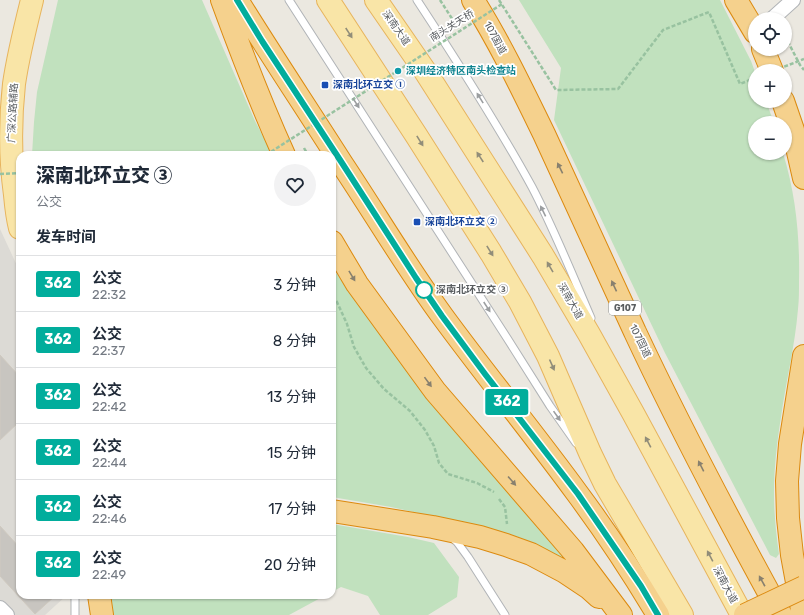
<!DOCTYPE html>
<html lang="zh">
<meta charset="utf-8">
<style>
:root{--surface:#fff;--page:#f2f2f3;--text:#1f2937;--muted:#747a83;--line:#e0e1e3}
body{margin:0;font-family:Rubik,"Noto Sans SC",sans-serif;background:var(--page);color:var(--text);height:100vh;display:flex;flex-direction:column;font-size:15px;white-space:nowrap}
*{box-sizing:border-box;margin:0}
p{font-size:13px;color:var(--muted)}
.icon{flex:none;width:22px;height:22px;fill:none;stroke:currentColor;stroke-width:2;stroke-linecap:round;stroke-linejoin:round}
.map{position:relative;flex:1;overflow:hidden}
.details{position:absolute;left:16px;top:151px;width:320px;height:448px;display:flex;flex-direction:column;background:var(--surface);border-radius:12px;box-shadow:0 1px 3px #0004}
.details>*{flex:none}
.badge{padding:0 8px;border-radius:3px;font-size:14px;line-height:26px}
.controls{position:absolute;left:748px;top:12px;display:grid;gap:8px}
.controls a{display:grid;place-items:center;width:44px;height:44px;border-radius:50%;background:var(--surface);box-shadow:0 1px 3px #0004;font-size:20px}
.map>.badge{position:absolute;translate:-50% -50%;box-shadow:0 0 0 2px #fff}
h2{padding:0 20px;font-size:15px;line-height:36px}
.round{display:grid;place-items:center;flex:none;width:42px;height:42px;border-radius:21px;background:var(--page)}
.overview{display:flex;align-items:center;justify-content:space-between;height:68px;padding:0 20px}
h1{font-size:19px;font-weight:800;line-height:30px}
ul{padding:0;list-style:none}
li{display:flex;align-items:center;gap:12px;height:56px;padding:0 20px;border-top:1px solid var(--line)}
li div{flex:1}
li b{display:block;font-size:15px}
li em{font-style:normal}
li .badge{min-width:44px;font-weight:700;text-align:center}
.map>svg:first-child{display:block}
</style>
<div class="map">
<svg width="804" height="615" viewBox="0 0 804 615">
<rect width="100%" height="100%" fill="#ebe8e0"/>
<!-- industrial -->
<path fill="#dcdad5" d="M0 229 20 272V595H67L45 615H0Z"/>
<!-- green -->
<path fill="#c1e1be" d="M58 0H202L255 121 273 155H32L34 122 37 92Z
M519 0H720L751 61 755 72V101H766L774 123H755V153H783C796 195 800 238 799 282 799 291 799 300 798 309 795 346 786 381 781 417 777 442 774 468 774 493 774 513 776 534 779 554L776 558 770 555 665 353 554 120 561 68Z
M332 267 369 320 419 388 567 561 540 547 518 537 485 528 391 507 332 497Z
M332 524 408 537 434 543 459 577 457 597 428 615H380L368 596 341 587 332 592Z
M109 595H326L289 615H112Z"/>
<!-- building -->
<path fill="#c8c5c0" stroke="#cfc9bf" d="M0 355 20 377V421L0 440Z
M0 526 20 548V595H56L35 614 0 576Z"/>
<g fill="none" stroke-linecap="round" stroke-linejoin="round">
<!-- lane casing -->
<g stroke="#b1b4b7" stroke-width="9">
<path id="lane" d="M289 0 507 338 550 406 576 443
M417 0C457 61 497 123 532 187 554 229 572 274 591 318
M451 537 457 542 468 557 505 615
M75 595V615"/>
</g>
<!-- street casing -->
<g stroke="#b1b4b7" stroke-width="16">
<path id="street" d="M772 19 793 0
M0 608 7 615"/>
</g>
<!-- primary casing -->
<g stroke="#e7b45d" stroke-width="24">
<path id="primary" d="M328 0 416 135 491 253 520 302 548 356 590 453 605 484 682 615
M376 0 425 71 543 256 589 334 633 413 742 615
M20 228C17 217 16 206 15 195 10 158 10 121 14 84 18 56 25 28 32 0"/>
</g>
<!-- highway casing -->
<g stroke="#dc8a0f" stroke-width="24">
<path id="highway" d="M222 0C241 52 261 104 284 155
M237 0C271 55 307 109 342 164 376 215 407 268 443 317 487 377 534 434 577 493 606 532 633 573 658 615
M473 0C500 43 522 89 544 134 575 200 605 266 635 332 680 428 730 522 781 615
M736 0 755 32
M763 49 772 71
M783 101 793 130 804 178
M332 242 357 284 435 391 573 551 621 615
M332 511 433 527 480 537 506 545 531 554 565 572 589 588 599 597
M99 595 102 615
M803 615 792 555 788 518 787 481 790 444 804 356"/>
</g>
<!-- path -->
<path stroke="#98c2a0" stroke-width="2.5" stroke-dasharray="4 2" stroke-linecap="butt" d="M440 0 460 31
M499 0 556 90 618 89 663 30 709 12 740 84 755 78
M785 36 800 65 804 70
M304 148 308 155
M332 297 337 302 347 324 354 347 366 368 384 389 410 411 425 430 434 446 439 463 448 474 477 483 494 492
M499 499 505 507 507 524"/>
<!-- lane -->
<use href="#lane" stroke="#fff" stroke-width="7"/>
<!-- street -->
<use href="#street" stroke="#fff" stroke-width="14"/>
<!-- primary -->
<use href="#primary" stroke="#f9e5a7" stroke-width="22"/>
<!-- highway -->
<use href="#highway" stroke="#f5d18d" stroke-width="22"/>
<!-- highway-bridge casing -->
<g stroke="#dc8a0f" stroke-width="24" stroke-linecap="butt">
<path id="highway-bridge" d="M745 615 804 587"/>
</g>
<!-- path-bridge -->
<path stroke="#98c2a0" stroke-width="2.5" stroke-dasharray="4 2" stroke-linecap="butt" d="M773 71 804 59
M266 155 502 4
M0 174 20 173"/>
<!-- highway-bridge -->
<use href="#highway-bridge" stroke="#f5d18d" stroke-width="22"/>
</g>
<!-- one-way arrows -->
<defs><path id="oneway-solid" d="M-6-.8H1V-3.2L6.5 0L1 3.2V.8H-6Z"/></defs>
<g fill="#918d79">
<use href="#oneway-solid" transform="translate(349 33) rotate(57)"/>
<use href="#oneway-solid" transform="translate(420 141) rotate(58)"/>
<use href="#oneway-solid" transform="translate(480 157) rotate(-123)"/>
<use href="#oneway-solid" transform="translate(490 251) rotate(58)"/>
<use href="#oneway-solid" transform="translate(550 267) rotate(-120)"/>
<use href="#oneway-solid" transform="translate(552 365) rotate(66)"/>
<use href="#oneway-solid" transform="translate(648 442) rotate(-118)"/>
<use href="#oneway-solid" transform="translate(710 556) rotate(-118)"/>
</g>
<g fill="#9b9ea0">
<use href="#oneway-solid" transform="translate(480 98) rotate(-122)"/>
<use href="#oneway-solid" transform="translate(356 103) rotate(57)"/>
<use href="#oneway-solid" transform="translate(543 211) rotate(-116)"/>
<use href="#oneway-solid" transform="translate(487 307) rotate(57)"/>
<use href="#oneway-solid" transform="translate(557 416) rotate(55)"/>
</g>
<g fill="#88806e">
<use href="#oneway-solid" transform="translate(560 168) rotate(-116)"/>
<use href="#oneway-solid" transform="translate(352 276) rotate(59)"/>
<use href="#oneway-solid" transform="translate(614 286) rotate(-115)"/>
<use href="#oneway-solid" transform="translate(428 382) rotate(54)"/>
<use href="#oneway-solid" transform="translate(701 466) rotate(-117)"/>
<use href="#oneway-solid" transform="translate(512 481) rotate(49)"/>
<use href="#oneway-solid" transform="translate(762 581) rotate(-119)"/>
</g>
<g fill="none" stroke-linecap="round" stroke-linejoin="round">
<!-- line casing -->
<g stroke="#fff" stroke-width="9">
<path id="line" d="M237 0 262 41 342 163 416 278 442 316 485 374 578 494 641 586 658 615"/>
</g>
<!-- line -->
<use href="#line" stroke="#01ad9c" stroke-width="6"/>
</g>
<!-- markers -->
<circle fill="#0f9aa8" stroke="#fff" stroke-width="1.5" cx="398" cy="71" r="4"/>
<g fill="#1a4fb4" stroke="#fff" stroke-width="1.5">
<rect x="321" y="81" width="8" height="8" rx="2"/>
<rect x="413" y="218" width="8" height="8" rx="2"/>
</g>
<circle fill="#fff" stroke="#01ad9c" stroke-width="2" cx="424" cy="290" r="8"/>
<g text-anchor="middle" dominant-baseline="central" stroke-width="3.5" stroke-linejoin="round" paint-order="stroke">
<!-- shield labels -->
<rect fill="#fff" stroke="#8b8e90" stroke-width="1" x="609" y="301" width="32" height="14" rx="3"/>
<g font-size="9" font-weight="bold" fill="#595d60">
<text x="625" y="308">G107</text>
</g>
<!-- street labels -->
<g font-size="10" fill="#595d60" stroke="#fff">
<text transform="translate(452 26) rotate(-32)">南头关天桥</text>
<text transform="translate(396 28) rotate(55)">深南大道</text>
<text transform="translate(495 38) rotate(62)">107国道</text>
<text transform="translate(13 113) rotate(-87)">广深公路辅路</text>
<text transform="translate(570 301) rotate(60)">深南大道</text>
<text transform="translate(640 341) rotate(64)">107国道</text>
<text transform="translate(725 585) rotate(62)">深南大道</text>
</g>
<!-- culture labels -->
<g font-size="10" font-weight="bold" fill="#0d838f" stroke="#fff" text-anchor="start">
<text x="406" y="71">深圳经济特区南头检查站</text>
</g>
<!-- transit labels -->
<g font-size="10" font-weight="bold" fill="#164399" stroke="#fff" text-anchor="start">
<text x="333" y="85">深南北环立交 ①</text>
<text x="425" y="222">深南北环立交 ②</text>
</g>
<!-- stop labels -->
<g font-size="10" font-weight="bold" fill="#595d60" stroke="#fff" text-anchor="start">
<text x="436" y="290">深南北环立交 ③</text>
</g>
</g>
</svg>
<div class="controls">
<a><svg class="icon" aria-label="locate" viewBox="0 0 24 24"><circle cx="12" cy="12" r="6"/><path d="M12 2v4M12 18v4M2 12h4M18 12h4"/></svg></a>
<a>+</a>
<a>−</a>
</div>
<b class="badge" style="left:507px;top:402px;background:#01ad9c;color:#fff">362</b>
<section class="details">
<div class="overview"><div><h1>深南北环立交 ③</h1><p>公交</p></div><a class="round"><svg class="icon" aria-label="heart" viewBox="0 0 24 24"><path d="M12 20l-8-8c-3-5 5-10 8-4 3-6 11-1 8 4z"/></svg></a></div>
<h2>发车时间</h2>
<ul>
<li><span class="badge" style="background:#01ad9c;color:#fff">362</span><div><b>公交</b><p>22:32</p></div><em>3 分钟</em></li>
<li><span class="badge" style="background:#01ad9c;color:#fff">362</span><div><b>公交</b><p>22:37</p></div><em>8 分钟</em></li>
<li><span class="badge" style="background:#01ad9c;color:#fff">362</span><div><b>公交</b><p>22:42</p></div><em>13 分钟</em></li>
<li><span class="badge" style="background:#01ad9c;color:#fff">362</span><div><b>公交</b><p>22:44</p></div><em>15 分钟</em></li>
<li><span class="badge" style="background:#01ad9c;color:#fff">362</span><div><b>公交</b><p>22:46</p></div><em>17 分钟</em></li>
<li><span class="badge" style="background:#01ad9c;color:#fff">362</span><div><b>公交</b><p>22:49</p></div><em>20 分钟</em></li>
</ul>
</section>
</div>
